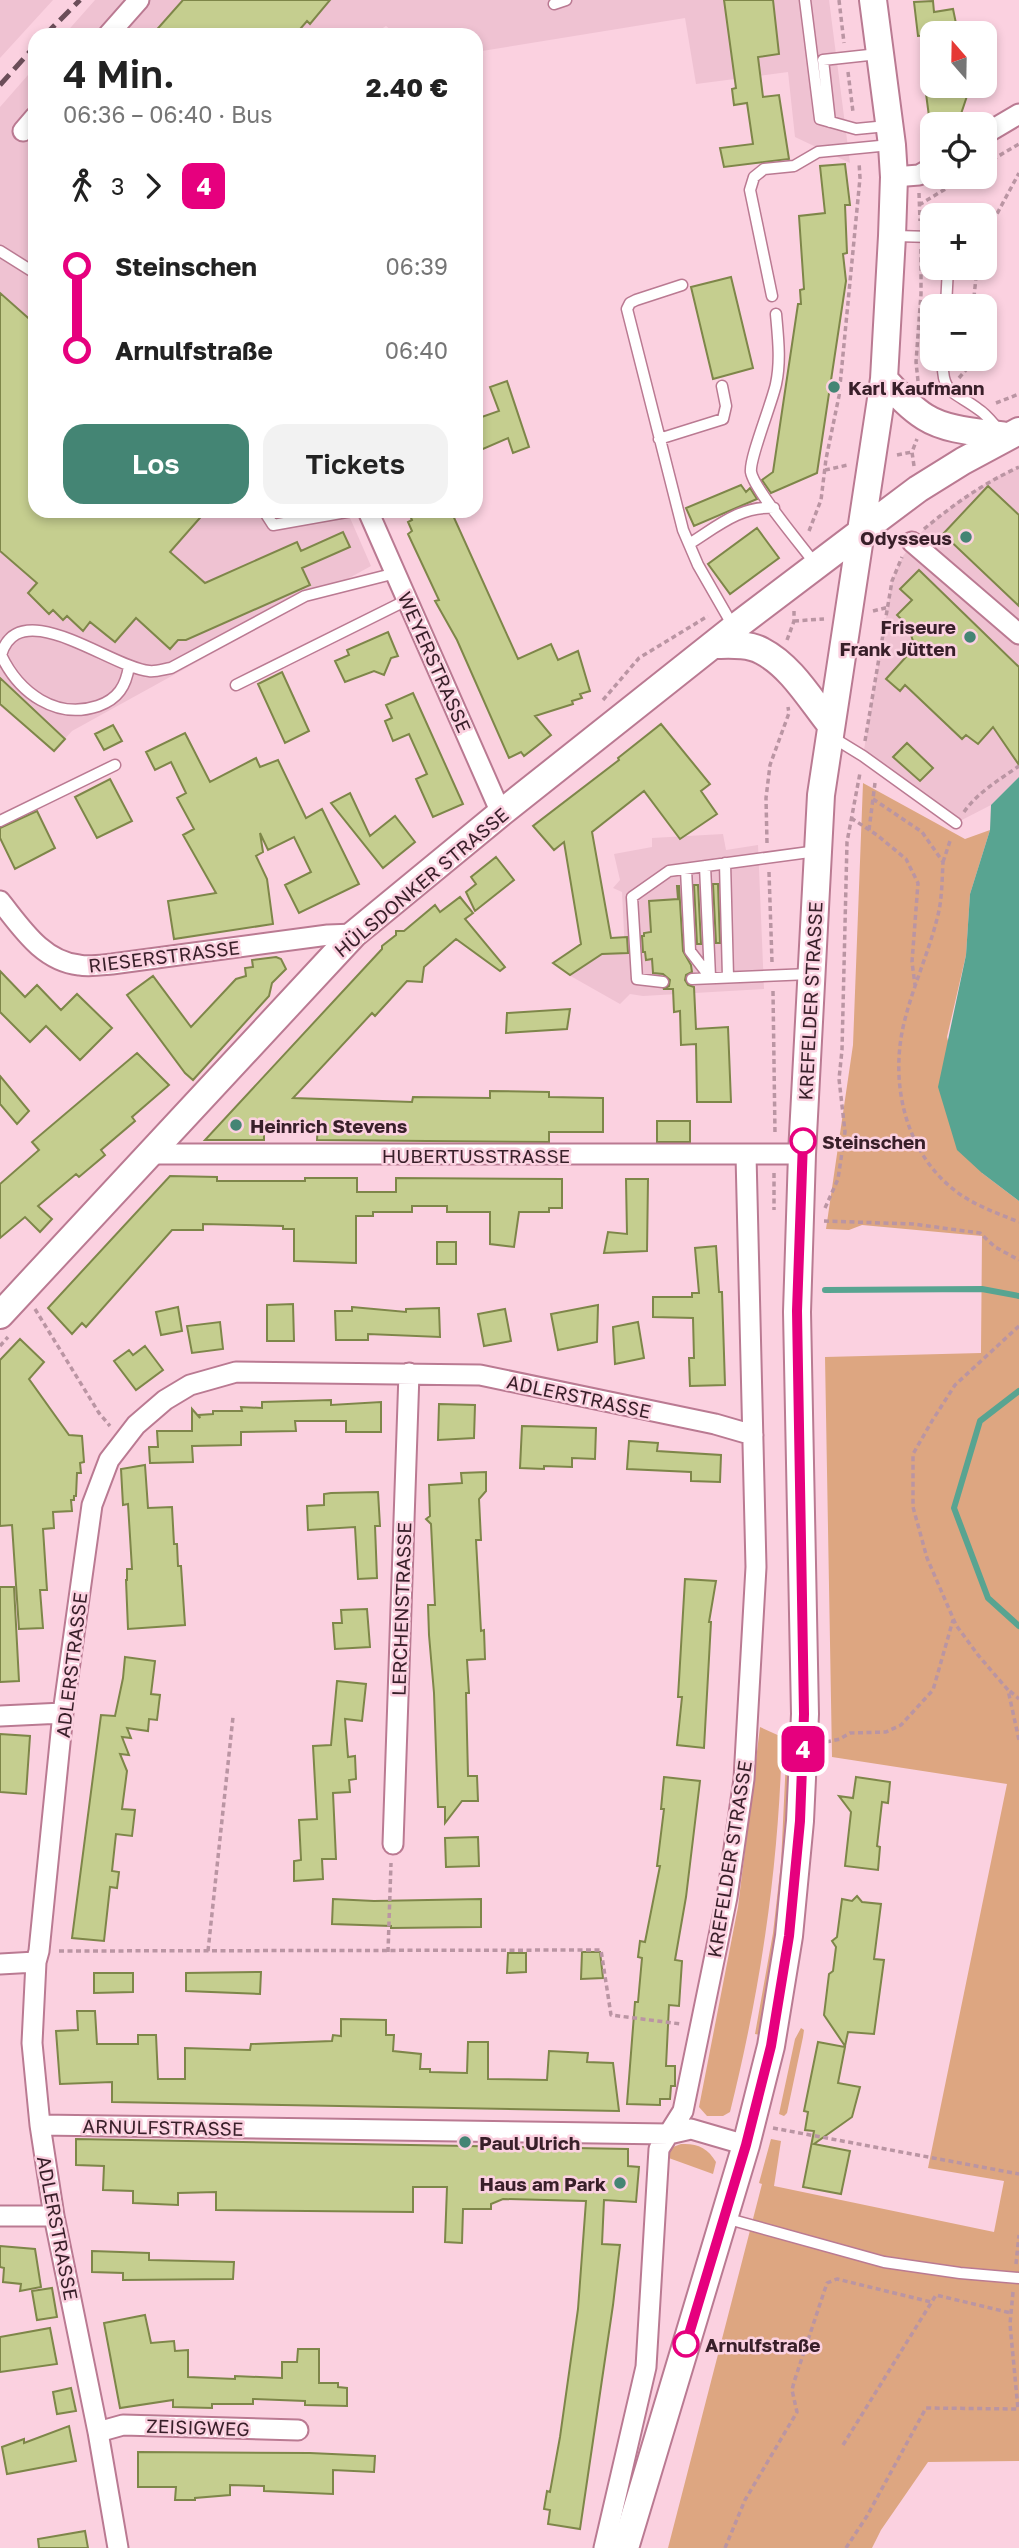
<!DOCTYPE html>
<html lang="de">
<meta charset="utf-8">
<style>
:root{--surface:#fff;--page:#f2f2f2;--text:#222;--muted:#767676;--accent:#448574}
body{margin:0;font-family:"Golos Text",sans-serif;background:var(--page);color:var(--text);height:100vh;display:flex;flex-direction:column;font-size:26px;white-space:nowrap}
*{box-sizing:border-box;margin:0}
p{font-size:23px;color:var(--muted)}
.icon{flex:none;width:38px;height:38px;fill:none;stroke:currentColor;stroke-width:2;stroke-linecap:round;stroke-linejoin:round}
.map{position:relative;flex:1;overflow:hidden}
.drawer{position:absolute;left:28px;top:28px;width:455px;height:490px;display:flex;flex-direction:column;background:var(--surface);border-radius:21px;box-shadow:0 4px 10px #0003}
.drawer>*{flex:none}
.badge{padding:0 14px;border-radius:10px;font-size:24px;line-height:46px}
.needle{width:46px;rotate:340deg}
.fabs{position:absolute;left:920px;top:21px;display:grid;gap:14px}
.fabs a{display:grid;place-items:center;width:77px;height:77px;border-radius:14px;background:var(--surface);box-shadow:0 4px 10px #0003;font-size:35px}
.map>.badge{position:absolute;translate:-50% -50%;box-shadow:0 0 0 4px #fff}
.legs{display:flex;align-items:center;gap:10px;height:77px;padding:0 35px;font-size:23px}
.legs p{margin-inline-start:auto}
.summary{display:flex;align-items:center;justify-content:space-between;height:119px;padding:0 35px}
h1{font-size:38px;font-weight:600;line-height:52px}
.cta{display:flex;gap:14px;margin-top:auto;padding:14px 35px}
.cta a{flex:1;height:80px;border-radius:21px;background:var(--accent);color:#fff;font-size:28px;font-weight:600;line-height:80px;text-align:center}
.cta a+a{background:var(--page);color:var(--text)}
ul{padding:0 35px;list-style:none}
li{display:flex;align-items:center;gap:24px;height:84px;font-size:26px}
li i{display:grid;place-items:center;width:10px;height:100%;margin:0 9px;background:currentColor}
li i::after{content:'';width:18px;height:18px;margin:-9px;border:5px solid;border-radius:50%;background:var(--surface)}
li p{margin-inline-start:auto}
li:first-child i{background:linear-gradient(#0000 50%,currentColor 0)}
li:last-child i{background:linear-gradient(currentColor 50%,#0000 0)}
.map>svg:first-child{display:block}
</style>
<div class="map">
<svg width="1019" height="2548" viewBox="0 0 1019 2548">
<rect width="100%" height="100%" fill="#fbd1e0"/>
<!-- built -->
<path fill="#efc2d2" d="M0 0H53L0 58Z
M95 0H829L850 163 795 137 788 72 696 84 685 18 476 52V35H397L386 26 372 35H64Z
M35 67V511H347L371 566 72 731 54 751 0 706V107Z
M1019 467V777L991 805 956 823 863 756 892 581 903 556 924 529 957 502 994 478Z
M723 834 726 850 758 845 764 989 643 996 630 994 620 1004 567 974 601 953 625 952 622 892 613 888 620 880 614 854 652 847V838Z"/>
<!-- green -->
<path fill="#dda681" d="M863 783 965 839 990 830 970 894 966 955 947 1037 982 1173 1019 1201V2461L928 2462 881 2530 872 2548H668L762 2184 759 2183 771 2139 781 2141 774 2186 994 2232 1004 2181 928 2168 1007 1784 832 1757 825 1357 981 1353 982 1236 862 1225 849 1230 826 1229 853 1045Z
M760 1727 782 1737C779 1866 761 1987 730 2112L723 2116H707L699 2107 738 1907Z
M787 1739 793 1742 785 1891 760 2035 755 2034 773 1933 781 1863Z
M801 2028 804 2030 803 2037 787 2113 784 2116 779 2114 795 2039Z
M681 2144C697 2143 708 2148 716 2162L713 2174 666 2157 673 2147Z"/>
<!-- water -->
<path fill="#58a491" d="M1019 777V1201L982 1173 957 1150 938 1087 966 955 970 894 990 830 991 805Z"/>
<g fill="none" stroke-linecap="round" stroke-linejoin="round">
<!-- stream -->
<path stroke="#58a491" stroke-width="6" d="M825 1290 982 1289 1019 1296
M1019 1391 980 1421 954 1508 988 1598 1019 1626"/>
</g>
<!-- building -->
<path fill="#c5ce8f" stroke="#7e8649" stroke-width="2" d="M183 0H330L310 24 307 21 295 35H152Z
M724 0H773L779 54 758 57 763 97 779 95 789 159 724 167 720 148 753 144 747 103 734 105 732 89 736 88Z
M933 1 934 12 953 9 958 33 918 36 914 2Z
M925 86H959L965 90 967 96 961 114V120L954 124H930Z
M845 164 850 205H845L847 253 843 254 846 281 817 473 771 493 762 480 773 472 798 304H801L800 290 804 289 799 216 825 213 820 166Z
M731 277 753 368 713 379 691 287Z
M0 293 35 324V511H206L170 552 205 583 297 542 301 551 343 532 350 547 302 568 310 585 186 640H178L170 649 136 618 115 642 90 622 83 631 67 616 63 620 53 610 49 614 28 593 37 583 0 551Z
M507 381 529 447 513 453 508 438 476 452V419L499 411 490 387Z
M741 485 746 492 750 488 757 499 694 526 686 508Z
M988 486 1019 515V606L943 534Z
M408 511H451L518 659 551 644 558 660 578 651 590 691 580 694 582 698 572 701 573 704 535 716 551 735 524 756 521 752 509 758 457 640 435 601 439 600 408 534 412 531 408 522 412 520Z
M757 528 779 558 730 594 708 564Z
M919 570 1019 667V765L993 727 978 744 966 735 962 739 905 685 900 691 886 679 915 647 908 626 897 615 912 600 900 589Z
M388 632 398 656 391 658 384 675 374 671 345 682 335 661 349 655 347 650Z
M282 672 309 731 285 743 258 684Z
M0 678 65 739 54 751 0 704Z
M413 693 463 804 433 817 416 779 427 774 409 734 393 741 385 721 392 718 386 705Z
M661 724 710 784 701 791 717 814 680 839 644 791 592 832 611 938 627 937 628 953 602 954 570 975 553 963 581 944 564 842 554 850 533 826 619 760 618 758Z
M113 725 122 741 104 750 95 734Z
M185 733 210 782 256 758 260 767 278 760 306 818 322 809 359 884 299 913 285 885 311 872 294 837 268 850 260 833 263 852 256 856 267 879 273 924 174 939 168 901 216 893 183 835 194 829 177 798 186 793 171 762 155 770 146 752Z
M907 743 933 768 920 781 893 757Z
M110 779 132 821 97 838 75 797Z
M350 793 370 836 395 816 415 842 383 868 331 803Z
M37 811 55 848 15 869 0 838V828Z
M496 857 514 880 475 911 466 892 476 884 471 877Z
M713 884H718L720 943H716Z
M694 885H698L701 944H697Z
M677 886H679L683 951 691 965 692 972 686 975 685 980 688 985 694 987 696 1029 728 1027 731 1102H697L696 1044 681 1045 680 1011 674 1012 673 989H663L669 986 670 980 663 974 653 973 652 959 646 960 645 952H643L642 936H644V933L651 932 649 901 678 899Z
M460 897 473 913 465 919 505 967 500 971 456 939 424 967 422 982 407 981 375 1016 372 1013 293 1098 412 1102 413 1097 490 1098V1091L549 1092V1097L603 1098V1132H549V1142L317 1140 318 1122H264V1140H205L382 949V946L396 935V931H404L435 905 440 912Z
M276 957 281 959 286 969 272 983 269 996 193 1080 185 1073 127 995 153 976 191 1027 236 979 246 976 245 968 253 967 252 960Z
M0 971 25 997 37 985 61 1010 77 994 112 1028 80 1060 46 1026 30 1042 0 1012Z
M570 1009 567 1029 506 1033 507 1013Z
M137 1053 169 1085 132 1117 135 1121 101 1150 105 1155 79 1177 76 1174 38 1206 52 1219 40 1232 25 1217 0 1238V1184L39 1150 32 1142Z
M0 1076 29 1111 17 1124 0 1104Z
M657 1121H690V1142H657Z
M170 1176 217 1177V1181H305V1178H357V1192H396V1178L562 1179V1208H549V1212H519L514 1247 490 1244V1212H447V1206H412V1212H373V1216H356V1263L294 1261V1229H283V1226L203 1224V1230H172L86 1327 82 1323 72 1334 48 1308Z
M626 1179H648L647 1251 604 1253 608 1232 627 1234Z
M437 1242H456V1264H437Z
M716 1246 719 1292H722L725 1385 690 1386 689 1358H694L693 1318 653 1317V1297H692V1293H699L695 1248Z
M293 1304 294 1341H267V1305Z
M598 1305 597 1342 558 1350 551 1314Z
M178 1307 182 1331 161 1335 156 1312Z
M352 1307 406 1312V1309L439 1308 440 1337 368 1334V1340H336L335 1311H352Z
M505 1309 511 1341 484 1346 478 1314Z
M220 1322 223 1349 192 1353 187 1326Z
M638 1322 644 1358 615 1364 613 1327Z
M20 1339 44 1362 29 1379 69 1435 82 1436 84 1462 80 1463 81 1473H77L76 1496H74V1500H71L72 1511 53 1512 54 1528 43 1529 47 1590H40L43 1628 19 1629 12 1525 0 1526V1360Z
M145 1346 163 1370 136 1390 114 1361 129 1350 133 1355Z
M331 1400V1405L381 1402V1432H346V1421H295L296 1431 241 1432V1445L192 1446 193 1462 150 1463 149 1447H158L157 1431H192V1409L200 1418 199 1415 213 1414V1411H242L241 1407 262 1408V1402Z
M439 1404 475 1405 474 1438 438 1440Z
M522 1426 596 1428 595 1459 572 1458V1467L544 1466V1469L520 1468Z
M629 1441 658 1443 657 1451 721 1455 720 1482 691 1481V1472L627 1469Z
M145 1465 148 1508 172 1507 174 1544H177L178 1566H181L185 1625 128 1629 126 1580H127V1569H132L128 1504 123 1505 121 1469Z
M486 1472V1491L479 1499 481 1540H476L481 1631 484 1630 485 1659 467 1660 469 1693H466L468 1776H477L478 1801H462L445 1823V1807H438L434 1693 429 1635 428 1605H435L431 1524 426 1519 430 1516 429 1485 462 1483 461 1473Z
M378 1492 380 1526H375L377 1578 358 1579 355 1527 308 1530 307 1506 324 1505V1494L331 1493Z
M685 1579 716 1581 709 1622H711L704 1748 677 1745 682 1697H678Z
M0 1587H14L19 1681 0 1682Z
M367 1609 370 1647 335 1649 333 1623H342L341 1610Z
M125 1657 155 1661 151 1694 160 1695 157 1720 149 1719 148 1731 127 1728 131 1738 122 1737 129 1755 120 1754 127 1771 122 1809 135 1810 132 1836 116 1834 112 1871 119 1872 117 1888 110 1887 104 1941 72 1938 101 1715 115 1716 123 1678Z
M337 1681 366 1684 362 1721 345 1719 348 1757 355 1756 356 1779 349 1780 350 1792 333 1793 336 1859H322L323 1879 294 1881V1861L301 1860 299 1820 317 1819 313 1746 331 1745Z
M0 1734 30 1736 26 1794 0 1792Z
M664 1777 700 1781 686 1897 675 1960 682 1961 679 2006 669 2005 666 2066H675V2086H671L670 2099H660V2105L627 2104 635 2002H638L642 1958 638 1957 640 1941 645 1942 660 1866H657L664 1809H661Z
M856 1777 890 1782 888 1803 882 1802 877 1846 880 1847 878 1870 845 1866 851 1812 839 1796 853 1798Z
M478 1837 479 1866 446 1867 445 1838Z
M857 1896 862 1902 881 1904 874 1959 884 1960 874 2034 848 2032 845 2046 824 2015 829 1974 833 1971 836 1947 832 1941 837 1937 842 1899 852 1901Z
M333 1899 374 1901 481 1899V1927L391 1928V1926L332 1924Z
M582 1952H600L603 1978 581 1979Z
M508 1953H526V1972L507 1973Z
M261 1972 260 1994 186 1991V1973Z
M94 1973H133V1992L94 1993Z
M77 2011H95L97 2044H138V2035H156L158 2079H185V2048L250 2050 251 2044 332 2041 333 2035 341 2036V2019L386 2020V2035H394L393 2051 421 2054 420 2069H430V2072L467 2073 468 2042H488V2079L547 2080 549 2051 588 2053 587 2062 613 2063 619 2111 112 2102V2082L60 2084 56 2031 78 2030Z
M818 2042 845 2047 838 2083 860 2087 852 2117 814 2144 850 2151 841 2194 803 2187 814 2131 805 2130 808 2112 804 2111Z
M76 2139 628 2149V2166L639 2167 636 2202 604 2200 602 2244 620 2245 613 2305 580 2529 548 2524 550 2510 544 2509 547 2491 550 2492 560 2437 578 2309 586 2201 503 2199 491 2204V2209H463L462 2243 445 2242 447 2187H413V2212L216 2210V2192L178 2193V2205L133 2203V2191L103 2190 104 2166 76 2165Z
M0 2246 35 2249 41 2287 20 2291 21 2284 3 2282 4 2268 0 2267Z
M92 2251 149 2253V2260L234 2262 233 2279 123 2280V2273L92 2272Z
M52 2288 57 2317 37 2320 32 2291Z
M145 2315 151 2343 174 2341 175 2351 188 2350V2377L235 2379V2376L282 2378V2362H297L298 2349H319V2383H338V2387L347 2388V2406L305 2405V2401L253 2399V2404H212V2408L173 2407V2400L120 2408 104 2323Z
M50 2328 57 2364 0 2372V2337Z
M71 2388 76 2411 57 2414 53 2392Z
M69 2426 76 2461 7 2474 2 2447 24 2439V2443Z
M138 2452 310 2453 375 2456 374 2472 333 2470V2494L264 2491V2486L230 2485V2495L195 2498V2500H175L176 2487H138Z
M85 2531 88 2548H39L38 2539Z"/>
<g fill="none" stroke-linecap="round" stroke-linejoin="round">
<!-- lane casing -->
<g stroke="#ba7a92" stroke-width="13">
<path id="lane" d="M805 0 820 119 856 129 887 126
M554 4 566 0
M830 122 823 60 878 54
M895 236 933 237
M0 251 35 273
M682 285 636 300 630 303 627 309 683 530 698 565 733 626
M772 296 750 190 754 177 764 169 794 166 818 152 890 145
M946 306 948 268
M776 314C778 337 781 361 776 384 772 403 749 459 751 472 754 490 803 547 816 565
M943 359C941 394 954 391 978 409 986 414 992 422 998 429
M659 439 723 419 726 406 722 386
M264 511 273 525 352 511
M689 544C715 528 741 505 774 508
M129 666C126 686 118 699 98 706 56 720 19 693 1 655 19 593 112 668 149 671 156 672 164 669 171 668L305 596 396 573
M236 685 407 600
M832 737 863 756 956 823
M0 821 115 765
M725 863 728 977
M705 866 710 977
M686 869 690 951 710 977
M692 979 810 974
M663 982 637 979 632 897 669 871 817 851
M725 2218 884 2262 960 2273 1019 2278"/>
</g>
<!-- street casing -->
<g stroke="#ba7a92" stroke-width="23">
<path id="street" d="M108 35 139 0
M23 131 35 117
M985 134 1019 114
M894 177 919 175 933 167
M368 511 501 813
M912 542 1019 634
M0 901C21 927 42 961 79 965 89 967 101 965 112 964L328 935 354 934
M150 1154H802
M0 1716 63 1713
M393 1844 409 1373
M0 1964 36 1962
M40 2125 669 2134 691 2129 746 2145
M0 2216H54
M98 2432 123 2425 298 2430
M118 2548 98 2432 54 2216 40 2125 32 2043 36 1962 39 1951 63 1713 92 1505 109 1460 136 1425 165 1400 190 1385 236 1372 480 1375 715 1424 753 1435
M604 2548 646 2367 659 2149 683 2111 727 1897 744 1779 756 1567 746 1155"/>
</g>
<!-- secondary casing -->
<g stroke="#ba7a92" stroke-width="30">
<path id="secondary" d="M884 379C896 392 909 407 925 417 947 431 980 432 1006 436
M713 645C728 645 748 643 762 651 791 666 810 699 830 724
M0 1315 354 934 501 813 734 628 862 531 918 489 963 461 1019 431
M625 2548 746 2145 771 2046 789 1936 800 1821 805 1714 797 1312 802 1154 821 795 884 379 892 236 894 177 892 145 873 0"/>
</g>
<!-- path -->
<path stroke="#ba95a3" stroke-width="3.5" stroke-dasharray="5 3.5" stroke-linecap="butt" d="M839 0 844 43
M848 72 853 112
M985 164 1019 144
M919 193 920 221
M919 205 965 177
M985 236 1019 173
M973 306 977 268
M959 378 971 364 972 359
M918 381 916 362 921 294V249
M996 403 1019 394
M897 455 912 452
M914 466 912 452 917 439
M825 470 848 465
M924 529C954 504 984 483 1019 467
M809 531 821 500 826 459 839 396 860 178 859 162
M873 611 889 607
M794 621 824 619
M787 640 794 621V611
M603 700 639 658 708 616
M865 741 892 581 902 557
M873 799 922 832 943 862C942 880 942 899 938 915 929 952 913 986 904 1023 889 1085 906 1157 961 1195 979 1207 999 1214 1019 1222
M964 812C978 792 999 780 1019 766
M851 818 877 835 906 859 918 883 912 962 915 985
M869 830 875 783
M767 843 766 798 770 765 789 713 788 707
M943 862 951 838
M769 872 772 962
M773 991 775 1134
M774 1173V1210
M825 1208 838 1179 845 1132 839 1079 842 1050 847 842 860 773
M824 1221 913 1224 980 1233 995 1247 1019 1260
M35 1309 99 1413 110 1426
M1019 1326 955 1385 932 1421 913 1454V1507L927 1558 956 1625 978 1655 1008 1690 1019 1740
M0 1346 8 1337
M1010 1691 1019 1699
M826 1742 840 1739 850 1733 886 1732 901 1725 933 1690 953 1620
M59 1951 601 1950 611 2015 681 2024
M208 1951 233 1717
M388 1952 391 1863
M773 2128 1019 2174
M1016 2264 1019 2235
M1013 2292 1010 2324 1018 2409
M843 2445 936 2295 1011 2313
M725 2548 745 2500 797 2412 792 2390 794 2382 827 2283 837 2279 931 2302
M846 2548 867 2516 926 2408 1019 2409"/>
<!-- lane -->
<use href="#lane" stroke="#fff" stroke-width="10"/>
<!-- street -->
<use href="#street" stroke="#fff" stroke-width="19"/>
<!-- secondary -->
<use href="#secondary" stroke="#fff" stroke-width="26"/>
<!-- rail -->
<path stroke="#6b4e59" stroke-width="5" stroke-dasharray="14 7" stroke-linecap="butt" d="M45 35 80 0
M0 85 35 46"/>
</g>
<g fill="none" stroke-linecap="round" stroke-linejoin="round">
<!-- line-1 casing -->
<g stroke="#fff" stroke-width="16">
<path id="line-1" d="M686 2344 746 2145 771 2046 789 1936 800 1821 804 1714 797 1311 803 1141"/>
</g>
<!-- line-1 -->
<use href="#line-1" stroke="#e6007e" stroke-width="10"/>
</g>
<!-- markers -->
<g fill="#448574" stroke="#fbd1e0" stroke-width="2.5">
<circle cx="834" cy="387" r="7"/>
<circle cx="966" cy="537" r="7"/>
<circle cx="970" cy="637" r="7"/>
<circle cx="236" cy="1125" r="7"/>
<circle cx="465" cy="2142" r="7"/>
<circle cx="620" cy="2183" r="7"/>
</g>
<g fill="#fff" stroke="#e6007e" stroke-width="3.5">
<circle cx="803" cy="1141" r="12"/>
<circle cx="686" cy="2344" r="12"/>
</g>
<g text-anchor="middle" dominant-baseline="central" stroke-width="5" stroke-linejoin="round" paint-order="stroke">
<!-- poi labels -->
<g font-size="19" font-weight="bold" fill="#381f29" stroke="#fbd1e0" text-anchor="start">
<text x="848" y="387">Karl Kaufmann</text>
<text x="952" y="537" text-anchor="end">Odysseus</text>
<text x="956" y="626" text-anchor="end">Friseure<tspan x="956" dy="22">Frank Jütten</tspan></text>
<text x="250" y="1125">Heinrich Stevens</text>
<text x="479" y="2142">Paul Ulrich</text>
<text x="606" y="2183" text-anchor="end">Haus am Park</text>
</g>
<!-- street labels -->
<g font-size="19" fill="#381f29" stroke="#fbd1e0">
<text transform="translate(435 662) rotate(66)">WEYERSTRASSE</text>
<text transform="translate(421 882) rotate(-40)">HÜLSDONKER STRASSE</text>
<text transform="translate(164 956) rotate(-7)">RIESERSTRASSE</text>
<text transform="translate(810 1001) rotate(-87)">KREFELDER STRASSE</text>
<text x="476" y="1155">HUBERTUSSTRASSE</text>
<text transform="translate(579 1396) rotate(12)">ADLERSTRASSE</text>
<text transform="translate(401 1609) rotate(-88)">LERCHENSTRASSE</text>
<text transform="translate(71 1665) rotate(-83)">ADLERSTRASSE</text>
<text transform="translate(729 1859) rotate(-81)">KREFELDER STRASSE</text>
<text transform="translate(163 2127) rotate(1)">ARNULFSTRASSE</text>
<text transform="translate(58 2228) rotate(79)">ADLERSTRASSE</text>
<text transform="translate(198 2427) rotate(2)">ZEISIGWEG</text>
</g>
<!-- stop labels -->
<g font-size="19" font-weight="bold" fill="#381f29" stroke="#fbd1e0" text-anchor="start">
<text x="822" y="1141">Steinschen</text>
<text x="705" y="2344">Arnulfstraße</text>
</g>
</g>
</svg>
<div class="fabs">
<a><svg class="needle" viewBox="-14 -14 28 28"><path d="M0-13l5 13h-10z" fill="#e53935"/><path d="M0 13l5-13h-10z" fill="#767676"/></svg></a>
<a><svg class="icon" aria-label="locate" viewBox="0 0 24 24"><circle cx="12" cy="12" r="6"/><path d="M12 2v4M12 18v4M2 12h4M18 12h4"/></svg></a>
<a>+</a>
<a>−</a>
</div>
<b class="badge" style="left:803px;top:1749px;background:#e6007e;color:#fff">4</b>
<section class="drawer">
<div class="summary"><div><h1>4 Min.</h1><p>06:36 – 06:40 · Bus</p></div><b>2.40 €</b></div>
<div class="legs"><svg class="icon" aria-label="walk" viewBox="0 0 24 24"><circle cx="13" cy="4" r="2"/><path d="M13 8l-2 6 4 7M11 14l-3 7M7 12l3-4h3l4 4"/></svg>3<svg class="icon" aria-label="forward" viewBox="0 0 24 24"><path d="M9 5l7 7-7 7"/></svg><b class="badge" style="background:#e6007e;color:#fff">4</b></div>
<ul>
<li><i style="color:#e6007e"></i><b>Steinschen</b><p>06:39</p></li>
<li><i style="color:#e6007e"></i><b>Arnulfstraße</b><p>06:40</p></li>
</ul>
<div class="cta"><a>Los</a><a>Tickets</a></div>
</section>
</div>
